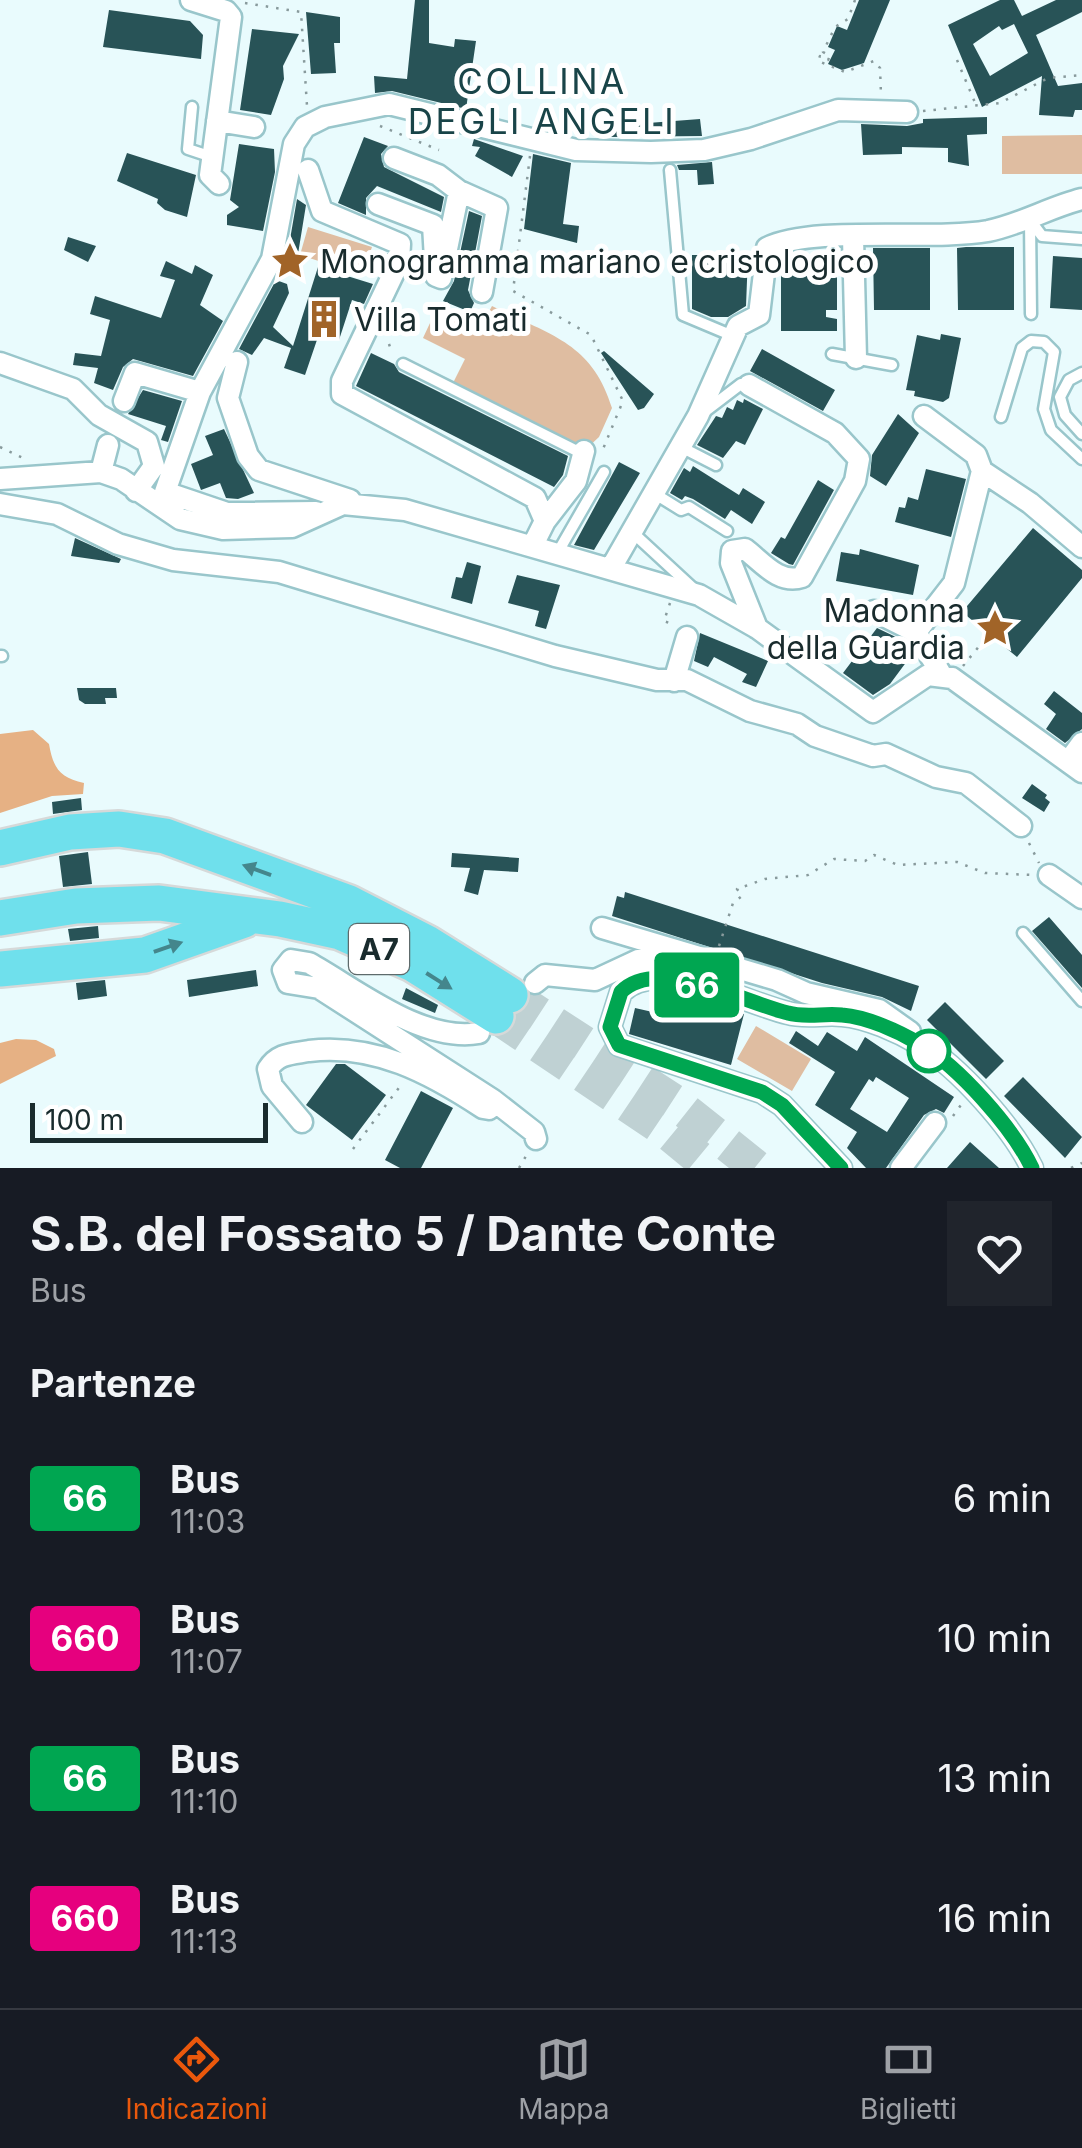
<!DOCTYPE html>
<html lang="it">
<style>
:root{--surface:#171b24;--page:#20242c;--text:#f1f3f6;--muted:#9ea1a6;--line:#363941;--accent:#ea580c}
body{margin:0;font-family:Inter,sans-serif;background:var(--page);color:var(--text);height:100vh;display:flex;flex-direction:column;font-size:38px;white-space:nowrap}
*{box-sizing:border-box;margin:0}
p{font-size:32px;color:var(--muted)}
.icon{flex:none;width:55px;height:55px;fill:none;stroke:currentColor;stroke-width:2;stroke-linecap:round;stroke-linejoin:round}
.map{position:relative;height:1168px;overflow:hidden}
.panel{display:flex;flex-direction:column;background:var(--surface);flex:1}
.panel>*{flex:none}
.badge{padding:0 20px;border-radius:8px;font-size:35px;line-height:65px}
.scale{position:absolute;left:30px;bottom:25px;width:238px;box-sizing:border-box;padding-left:10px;border:5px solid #192b2d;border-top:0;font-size:28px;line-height:35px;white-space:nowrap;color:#192b2d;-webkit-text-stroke:8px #fff;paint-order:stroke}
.map>.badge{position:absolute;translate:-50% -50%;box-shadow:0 0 0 5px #fff}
h2{padding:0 30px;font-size:38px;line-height:90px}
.round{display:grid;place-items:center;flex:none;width:105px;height:105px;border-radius:0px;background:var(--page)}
.headline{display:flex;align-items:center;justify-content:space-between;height:170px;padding:0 30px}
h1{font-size:48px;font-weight:700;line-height:75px}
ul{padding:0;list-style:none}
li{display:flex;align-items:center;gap:30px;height:140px;padding:0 30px}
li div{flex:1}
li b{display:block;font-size:38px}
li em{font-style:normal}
li .badge{min-width:110px;font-weight:700;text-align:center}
.dock{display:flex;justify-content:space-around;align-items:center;height:140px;border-top:2px solid var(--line);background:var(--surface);font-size:28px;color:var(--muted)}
.dock a{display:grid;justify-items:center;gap:5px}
.dock .on{color:var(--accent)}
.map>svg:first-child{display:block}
</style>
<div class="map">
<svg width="1082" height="1168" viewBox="0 0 1082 1168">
<rect width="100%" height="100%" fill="#e9fbfd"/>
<!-- green -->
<path fill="#dfbda1" d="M1082 135V174H1002V136Z
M308 227 372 247 362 275 300 255Z
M492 306C549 335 592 342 612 408L599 437 584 451 453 383 465 359 423 338 437 308 480 328Z
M756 1026 811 1059 792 1091 737 1059Z"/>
<!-- forest -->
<path fill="#e6b184" d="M33 730 49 744C53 768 60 778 84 783L83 794 52 796 0 813V734Z
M16 1039 36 1040 54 1049 56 1056 0 1084V1043Z"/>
<!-- building -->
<path fill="#285357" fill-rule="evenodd" d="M415 0H429V43L454 47 455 39 476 41 466 109 392 91 375 93 374 76 407 79Z
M859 0H890L864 63 842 70 828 64 835 50 828 47 837 26 847 30Z
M1000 0H1014L1022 16 1056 0H1082V12L1036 35 1058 86 1082 83V110H1075L1073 117 1039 115 1042 76 982 107 948 25ZM1014 24 1028 53 990 76 973 44 999 26 1002 30Z
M109 10 190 21 203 35 201 59 103 47Z
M306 12 340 17V43H334L336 73 311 74Z
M252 29 299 34 283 66 284 79 271 115 240 110Z
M987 117V134L967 135 969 166 948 162V148L902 147V154L863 155 861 124 907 126 923 123V119Z
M700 119 702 136 609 137 610 133 635 124Z
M364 137 388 146 381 154 384 167 444 197 441 212 377 186 366 198V215L338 203Z
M474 139 523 156 512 177 475 156 480 147 472 146Z
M239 144 274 149 275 172 263 231 227 225V215L239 207 230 200Z
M127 153 196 175 187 217 165 210 157 203 158 199 117 181Z
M533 154 571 163 563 224 579 226 577 243 524 229Z
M712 162 714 184 698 185 697 170H679L677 165Z
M297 199 306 205 298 254 288 251Z
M469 211 482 216 468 290 474 303 470 312 443 301 454 281Z
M68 237 96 246 88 262 64 250Z
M966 247H1014V310H958L957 248Z
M873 248H930V310H874Z
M692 255H748L746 306 728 317H711L692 309Z
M1053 256 1082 258V310L1050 308Z
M166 261 192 274 195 265 213 275 200 305 223 321 193 376 133 359 123 367 113 390 94 383 98 368 73 365 75 353 101 356 110 320 90 314 95 296 161 318 175 280 160 276Z
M318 267 373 284 364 304 352 300 339 340 319 334 305 375 284 368 291 348 264 338 252 355 239 349 276 280 287 284 289 293 273 327 293 346Z
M781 268H837V310H826V317L837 319V331H781Z
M941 334 961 338 949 398 943 402 914 396 915 391 906 390 917 335 940 340Z
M762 349 835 390 823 411 750 371Z
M604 351 654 394 644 408 638 410 601 353Z
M371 353 394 364 399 372 568 456 563 475 554 487 356 386Z
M143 390 182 401 168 442 161 440 166 426 128 414Z
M744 399 763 409 745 445 736 441 723 458 697 445 716 416 722 418 727 407 733 410 737 400 743 403Z
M898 414 919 433 886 486 870 476 872 455Z
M224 429 254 493 238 499 226 498 220 483 201 490 191 464 213 455 205 436Z
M619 462 640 473 594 550 574 545Z
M693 466 739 495 743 488 765 502 752 524 731 510 725 519 693 499 685 496 682 500 670 493 684 468 690 472Z
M926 469 966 479 951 537 895 522 899 507 905 508 908 497 918 500Z
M818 480 834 490 793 565 789 564 771 553 781 537 785 539Z
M1033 528 1082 570V578L1017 657 962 612Z
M75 538 121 559 119 563 71 556Z
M860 549 919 565 913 595 836 581 841 552 859 555Z
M467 562 481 566 472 604 451 598 456 577 462 578Z
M517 575 560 585 546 629 535 626 539 611 508 603Z
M877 628 898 638 913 653 890 684 873 695 843 673Z
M700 633 768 661 756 687 742 682 747 674 714 657 708 667 694 661Z
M77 688H116L117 698H105L106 704H85L79 700Z
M1054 691 1082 713V729L1065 743 1046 729 1056 714 1044 704Z
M1032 784 1047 795 1045 798 1050 802 1044 812 1022 798Z
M81 798 82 810 53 814 52 802Z
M88 852 92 884 63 887 59 856Z
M452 853 519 858 518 872 484 870 478 895 464 891 470 868 451 867Z
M625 892 919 986 911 1011 882 997 822 983 612 916 617 896 624 898Z
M1049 917 1082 955V988L1032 931Z
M98 926 99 938 70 941 68 929Z
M256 970 258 986 189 997 187 980Z
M105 980 107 996 78 1000 76 983Z
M406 988 438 1005 435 1013 402 999Z
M674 995 744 1014 731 1065 629 1034 635 1008 657 1013 661 998Z
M945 1002 1004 1061 986 1079 927 1020Z
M796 1031 818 1046 827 1032 857 1051 865 1037 954 1097 944 1113 936 1109 924 1115 886 1168H866L847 1148 857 1132 815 1105 835 1072 789 1043ZM876 1077 909 1098 887 1132 850 1109 869 1079 873 1082Z
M336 1064H345L386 1095 352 1140 306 1105Z
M1023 1077 1082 1137 1065 1158 1004 1096Z
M421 1091 453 1108 421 1168H400L385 1160Z
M970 1142 999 1168H947Z"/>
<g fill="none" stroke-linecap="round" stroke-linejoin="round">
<!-- motorway-tunnel -->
<path stroke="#bfd1d3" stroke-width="35" stroke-dasharray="35 18" stroke-linecap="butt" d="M510 995 673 1101 757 1168
M496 1016 665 1130 711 1168"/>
<!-- service casing -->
<g stroke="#99c6cb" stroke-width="15">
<path id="service" d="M192 107 188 149 212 157
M670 170 683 315 733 336
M1030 220 1031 314
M1030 220 1042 236 1082 239
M832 354 892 365
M403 364 583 454
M1082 373 1069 380 1060 397 1065 415 1082 434
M703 413 741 384 749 385
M1001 417 1022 348 1031 341 1044 342 1054 352 1044 409 1051 430 1082 459
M679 446 716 465
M652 492 681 510 689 507 727 531
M631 531 696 591
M558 552 604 472
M0 656H2
M1023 933 1082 1001"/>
</g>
<!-- minor casing -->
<g stroke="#99c6cb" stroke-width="25">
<path id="minor" d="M191 0 226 11 231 17 210 175 219 184
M217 121 254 127
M308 170 322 211 400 244 399 262 342 381V394L535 498 545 521 533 545
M459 191 497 208 482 292
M378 204 433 225 436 276 441 278 459 191 438 175 394 158
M853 237 856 358
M237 362 228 398 248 456 259 470 350 500
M0 363 73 389 99 415 147 442 154 466 136 491
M749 385 835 433 859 459 855 481 802 577C779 585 761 561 745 549L732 551 731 563 757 628
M124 401 135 373 200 392
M924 416 976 455 982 471
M101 472 108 445
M0 479 101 472 121 479 180 519 223 529 292 527 343 504 405 510 699 595 757 628 873 712 928 675 952 678 1082 772
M0 504 57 514 118 544 173 560 279 572 555 656 657 680H687L750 711 797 724 815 736 873 756 886 754 936 777 966 783 1021 826
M316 512 227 513 165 492 200 392 272 259 294 144 305 127 325 117 389 104 576 150 651 152 704 150 751 139 838 110 907 112
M545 521 576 481 584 451
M611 568 698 416 738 326 759 315 767 248C812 225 932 241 988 231 1022 224 1050 207 1082 199
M874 611 916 632
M941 674 916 632 954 583 982 471 1030 503 1082 547
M674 681 687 637
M1068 762 1082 743
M1049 875 1082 898
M602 928 777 980 806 993 879 1010 910 1032
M535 983 545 975 595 980 638 960 674 958
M493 1100 534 1132 536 1139
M302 1122 272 1086 268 1069C278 1053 292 1054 309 1051 374 1043 430 1073 483 1108L489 1109 493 1100 319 988 288 983 283 970 291 960 309 963C356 989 422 1043 479 1033
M841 1168 782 1105 762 1092 619 1045 610 1027 621 992C657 955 745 1003 788 1013 805 1018 824 1013 842 1015 867 1017 898 1031 920 1044 959 1067 1013 1128 1032 1168
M901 1168 935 1123"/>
</g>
<!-- motorway casing -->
<g stroke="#d6d9d9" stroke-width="40">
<path id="motorway" d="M0 848 70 832 119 829 165 836 349 903 427 943 510 995
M0 918 76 906 159 903 280 919 340 932 413 964 496 1016
M0 969 145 955 244 920"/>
</g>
<!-- path -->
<path stroke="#889a9c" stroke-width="2.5" stroke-dasharray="2.5 8" stroke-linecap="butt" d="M855 0 848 19 835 27 823 52 830 56 828 60 820 56 818 61 845 72 874 61 880 68 881 94
M245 3 301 12 307 106
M957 60 976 105
M923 111 1000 103 1048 78 1082 75
M380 126 439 150
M530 156 513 291 591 335 623 401 603 449
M389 344 392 353
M0 447 23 458
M670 603 664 621 672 624
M963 666 989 634
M1029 843 1039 863
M719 946 733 903 742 896 737 889 765 879 808 875 834 859 865 861 874 855 898 865 957 862 985 873 1033 875
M953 1116 963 1102
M353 1149 401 1085
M519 1168 526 1156
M1071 1168 1082 1163"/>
<!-- service -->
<use href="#service" stroke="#fff" stroke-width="10"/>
<!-- minor -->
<use href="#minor" stroke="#fff" stroke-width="20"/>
<!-- motorway -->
<use href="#motorway" stroke="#6fe0ec" stroke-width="35"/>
</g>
<!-- one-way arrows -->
<defs><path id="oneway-solid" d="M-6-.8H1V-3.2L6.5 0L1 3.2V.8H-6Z" transform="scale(2.5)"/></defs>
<g fill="#44868c">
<use href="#oneway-solid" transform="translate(257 870) rotate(-160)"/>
<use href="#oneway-solid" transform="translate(168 947) rotate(-19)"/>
<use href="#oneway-solid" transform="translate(439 981) rotate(32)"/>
</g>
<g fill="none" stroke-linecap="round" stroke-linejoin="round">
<!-- line casing -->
<g stroke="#fff" stroke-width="22">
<path id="line" d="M841 1168 782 1105 762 1092 619 1045 610 1027 621 992C657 955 745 1003 788 1013 805 1018 824 1013 842 1015 867 1017 898 1031 920 1044 959 1067 1013 1128 1032 1168"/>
</g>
<!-- line -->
<use href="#line" stroke="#00a651" stroke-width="15"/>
</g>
<!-- icons -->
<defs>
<g id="sight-bare" transform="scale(3)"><path d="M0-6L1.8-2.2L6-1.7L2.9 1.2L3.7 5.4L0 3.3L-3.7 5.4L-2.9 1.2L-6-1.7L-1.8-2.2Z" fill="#a16428" stroke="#fff" stroke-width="2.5" paint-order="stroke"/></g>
<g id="building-bare" transform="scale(3)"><path d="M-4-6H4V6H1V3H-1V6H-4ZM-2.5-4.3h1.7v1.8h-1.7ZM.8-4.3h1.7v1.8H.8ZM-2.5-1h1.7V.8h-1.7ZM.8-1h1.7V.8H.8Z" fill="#a16428" stroke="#fff" stroke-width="2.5" paint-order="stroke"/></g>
</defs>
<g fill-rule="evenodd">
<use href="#sight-bare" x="290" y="261"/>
<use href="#building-bare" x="324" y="319"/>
<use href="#sight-bare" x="995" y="628"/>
</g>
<!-- markers -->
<circle fill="#fff" stroke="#00a651" stroke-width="5" cx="929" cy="1051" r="20"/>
<g text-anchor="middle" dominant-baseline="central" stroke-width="10" stroke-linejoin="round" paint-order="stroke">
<!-- shield labels -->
<rect fill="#fff" stroke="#5e6b6c" stroke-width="2.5" x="349" y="924" width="60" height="50" rx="8"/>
<g font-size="30" font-weight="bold" fill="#192b2d">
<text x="379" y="949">A7</text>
</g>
<!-- poi labels -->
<g font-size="32" fill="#192b2d" stroke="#fff" text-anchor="start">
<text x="320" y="261">Monogramma mariano e cristologico</text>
<text x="354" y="319">Villa Tomati</text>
<text x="965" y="610" text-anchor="end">Madonna<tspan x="965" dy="37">della Guardia</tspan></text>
</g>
<!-- neighbourhood labels -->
<g font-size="35" letter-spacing="2.5" fill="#194448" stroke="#fff">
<text x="542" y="81">COLLINA<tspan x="542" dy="40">DEGLI ANGELI</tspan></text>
</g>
</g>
</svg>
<div class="scale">100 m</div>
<b class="badge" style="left:697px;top:985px;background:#00a651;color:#fff">66</b>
</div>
<section class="panel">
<div class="headline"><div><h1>S.B. del Fossato 5 / Dante Conte</h1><p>Bus</p></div><a class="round"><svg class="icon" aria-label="heart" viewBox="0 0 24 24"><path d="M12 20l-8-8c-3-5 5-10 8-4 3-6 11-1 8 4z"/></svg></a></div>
<h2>Partenze</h2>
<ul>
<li><span class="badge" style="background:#00a651;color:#fff">66</span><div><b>Bus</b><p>11:03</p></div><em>6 min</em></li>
<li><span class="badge" style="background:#e6007e;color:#fff">660</span><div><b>Bus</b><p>11:07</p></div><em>10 min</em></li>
<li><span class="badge" style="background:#00a651;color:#fff">66</span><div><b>Bus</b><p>11:10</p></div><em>13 min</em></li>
<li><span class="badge" style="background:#e6007e;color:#fff">660</span><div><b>Bus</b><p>11:13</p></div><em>16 min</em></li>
</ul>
</section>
<nav class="dock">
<a class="on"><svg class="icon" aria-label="directions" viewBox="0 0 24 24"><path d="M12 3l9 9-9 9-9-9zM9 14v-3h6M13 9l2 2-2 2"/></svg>Indicazioni</a>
<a><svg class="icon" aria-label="map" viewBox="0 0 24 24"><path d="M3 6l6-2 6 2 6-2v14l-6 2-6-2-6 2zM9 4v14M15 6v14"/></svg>Mappa</a>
<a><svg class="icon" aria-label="tickets" viewBox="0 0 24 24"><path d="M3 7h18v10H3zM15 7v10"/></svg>Biglietti</a>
</nav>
